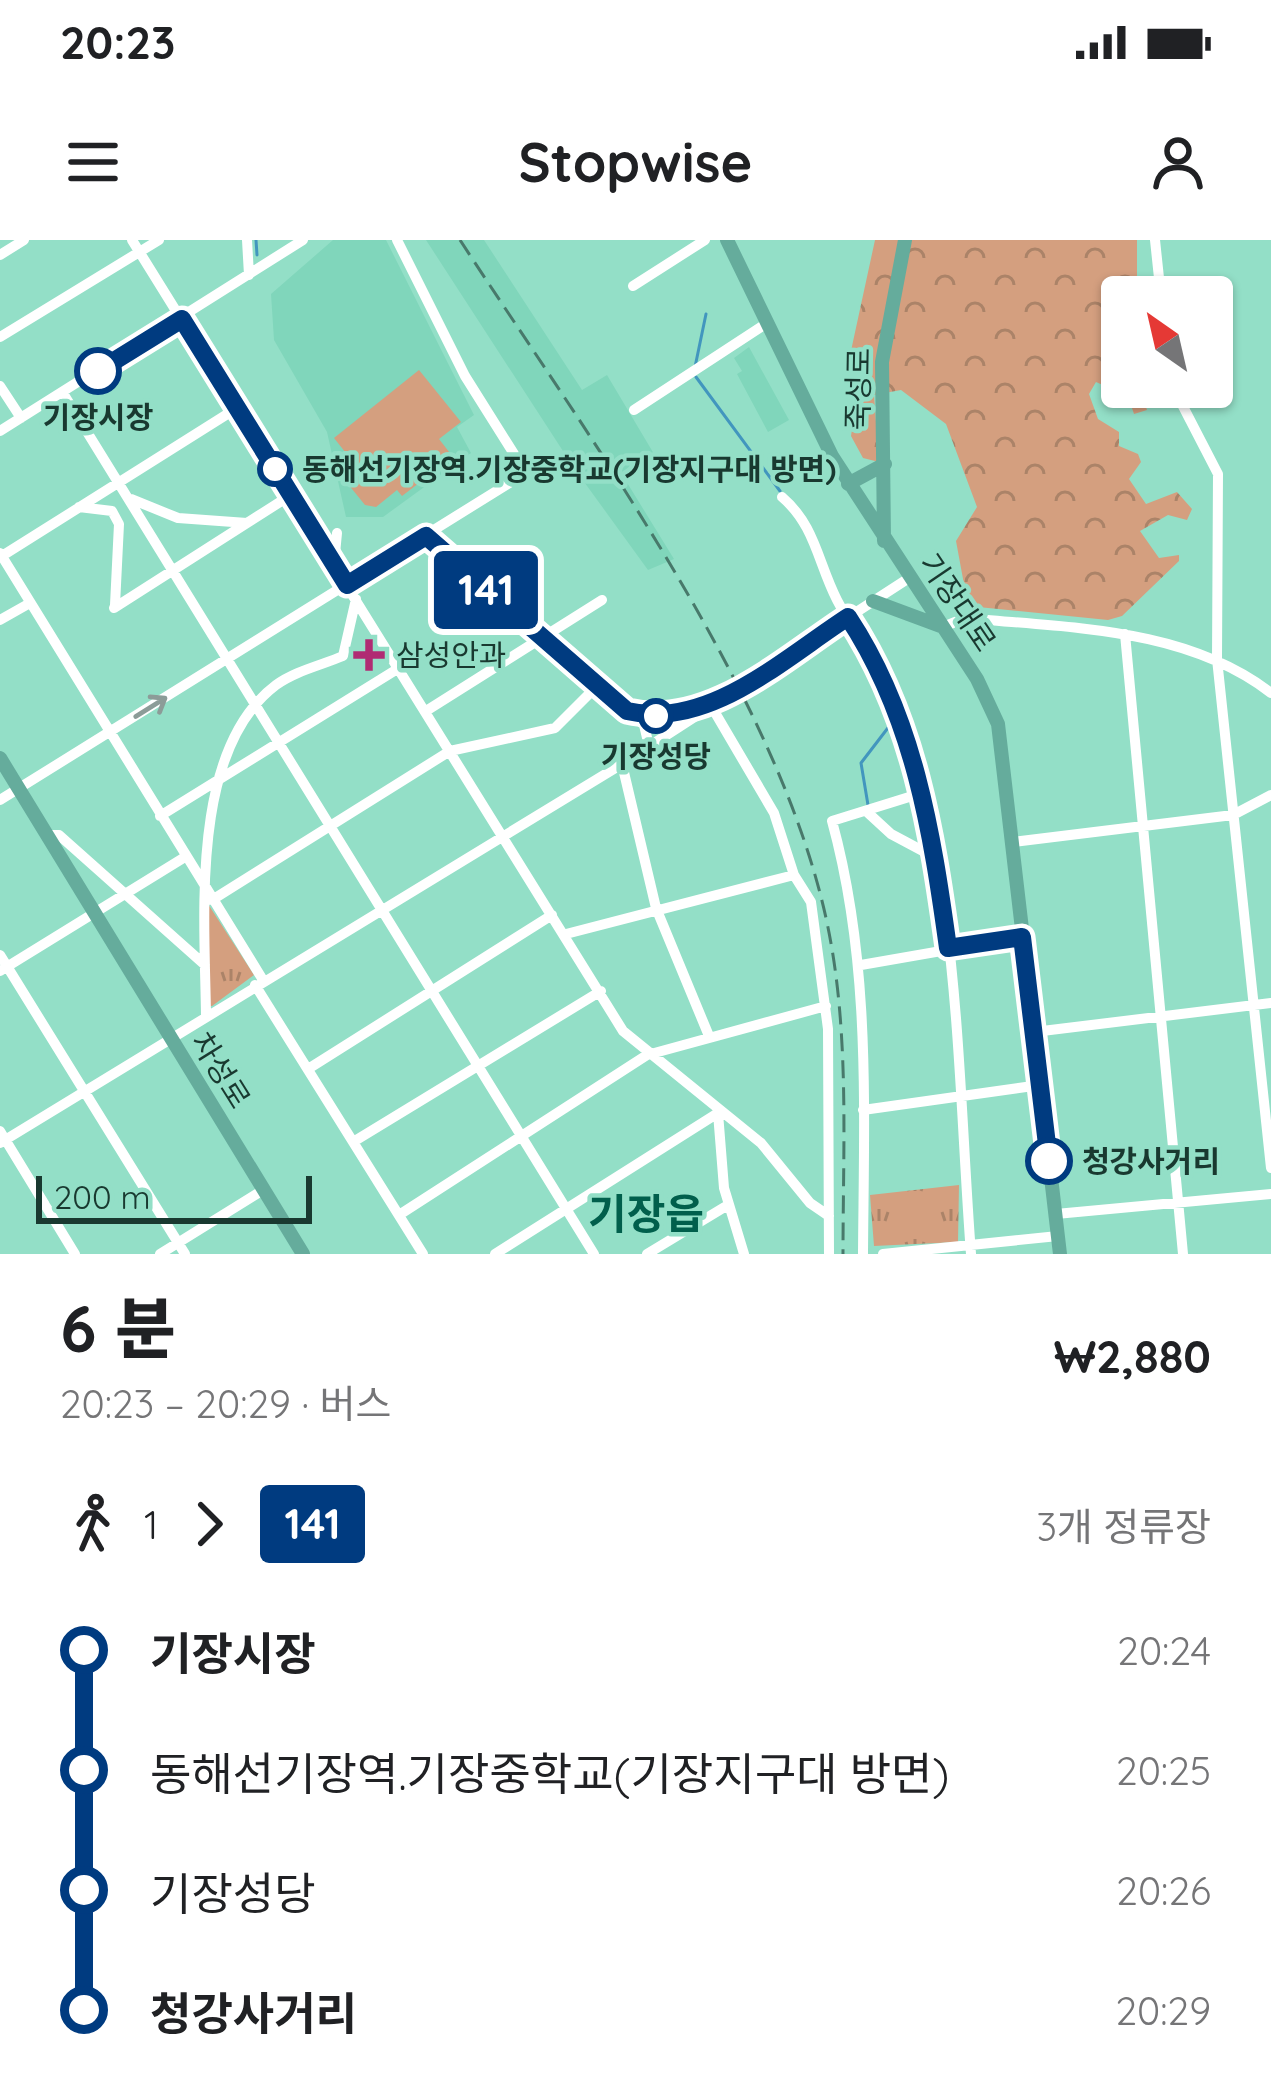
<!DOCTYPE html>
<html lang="ko">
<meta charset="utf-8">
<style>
:root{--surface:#fff;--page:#f6f6f6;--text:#202124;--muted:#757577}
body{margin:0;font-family:Quicksand,"Noto Sans KR",sans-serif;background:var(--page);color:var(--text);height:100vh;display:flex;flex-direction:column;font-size:45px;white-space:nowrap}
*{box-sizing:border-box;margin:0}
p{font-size:39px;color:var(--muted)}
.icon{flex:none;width:66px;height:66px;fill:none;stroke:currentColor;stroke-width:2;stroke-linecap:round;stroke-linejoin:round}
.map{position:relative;height:1014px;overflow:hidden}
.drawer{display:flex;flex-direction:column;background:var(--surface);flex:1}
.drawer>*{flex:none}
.badge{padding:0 24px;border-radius:9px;font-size:42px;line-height:78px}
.needle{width:78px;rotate:326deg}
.fabs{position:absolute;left:1101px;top:36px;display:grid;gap:24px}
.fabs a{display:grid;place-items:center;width:132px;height:132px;border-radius:12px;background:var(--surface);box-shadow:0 3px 9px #0004;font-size:60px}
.scale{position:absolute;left:36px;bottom:30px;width:276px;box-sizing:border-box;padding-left:12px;border:6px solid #193930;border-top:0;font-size:33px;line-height:42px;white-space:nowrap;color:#193930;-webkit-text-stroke:9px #93dfc7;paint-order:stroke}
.map>.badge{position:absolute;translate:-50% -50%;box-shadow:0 0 0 6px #fff}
.legs{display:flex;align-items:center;gap:18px;height:132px;padding:0 60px;font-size:39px}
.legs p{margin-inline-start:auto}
.headline{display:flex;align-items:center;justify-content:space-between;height:204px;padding:0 60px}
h1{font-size:66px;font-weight:800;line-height:90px}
ul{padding:0 60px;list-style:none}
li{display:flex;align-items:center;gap:42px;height:120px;font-size:45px}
li i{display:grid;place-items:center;width:18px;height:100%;margin:0 15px;background:currentColor}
li i::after{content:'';width:30px;height:30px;margin:-15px;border:9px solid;border-radius:50%;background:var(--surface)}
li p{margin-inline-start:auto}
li:first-child i{background:linear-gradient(#0000 50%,currentColor 0)}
li:last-child i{background:linear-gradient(currentColor 50%,#0000 0)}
.status{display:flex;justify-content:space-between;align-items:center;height:84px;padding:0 60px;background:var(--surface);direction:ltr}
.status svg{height:33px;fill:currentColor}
header{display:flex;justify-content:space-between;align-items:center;height:156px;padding:0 60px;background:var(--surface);font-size:54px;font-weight:800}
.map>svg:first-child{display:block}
</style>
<div class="status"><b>20:23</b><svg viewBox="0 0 49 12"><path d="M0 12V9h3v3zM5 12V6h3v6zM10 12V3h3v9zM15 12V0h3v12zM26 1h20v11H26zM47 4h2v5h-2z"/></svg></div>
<header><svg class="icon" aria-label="menu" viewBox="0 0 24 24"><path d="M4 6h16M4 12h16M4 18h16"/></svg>Stopwise<svg class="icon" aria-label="person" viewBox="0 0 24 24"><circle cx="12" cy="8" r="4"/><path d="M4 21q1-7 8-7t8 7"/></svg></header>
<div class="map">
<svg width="1271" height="1014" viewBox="0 0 1271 1014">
<defs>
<pattern id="forest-crowns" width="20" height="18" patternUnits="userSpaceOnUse" patternTransform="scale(3)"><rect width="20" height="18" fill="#d49f7f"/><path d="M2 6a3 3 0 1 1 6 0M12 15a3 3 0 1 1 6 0" fill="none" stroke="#ab8368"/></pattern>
<pattern id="park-tufts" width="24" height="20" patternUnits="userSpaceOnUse" patternTransform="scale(3)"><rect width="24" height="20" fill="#d49f7f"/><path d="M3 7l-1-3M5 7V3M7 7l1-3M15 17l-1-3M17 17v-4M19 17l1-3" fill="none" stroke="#ab8368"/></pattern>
</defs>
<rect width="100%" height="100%" fill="#93dfc7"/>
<!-- built -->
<path fill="#80d6bb" d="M333 0H386L474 175 457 187 471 213 383 277H346L327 192 274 100 271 54Z
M426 0H484L582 150 607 135 657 219 626 241 674 319 648 330 574 228Z
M749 107 789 180 768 192 737 134 742 131 734 118Z"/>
<!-- forest -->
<path fill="url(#forest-crowns)" d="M875 0H1137V48L1115 53 1114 83 1122 88V147H1139L1147 170 1134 174 1128 156 1096 142 1089 154 1098 179 1119 192V206L1138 214 1141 222 1129 239 1146 264 1177 252 1192 269 1187 280 1168 275 1140 291 1159 318 1179 315V321L1122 376 1108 380 968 366 956 301 977 267 946 184 901 150 874 155 879 222 863 218 851 196 859 141 849 120Z"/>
<!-- park -->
<path fill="url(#park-tufts)" d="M208 664 254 735 212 766H210Z
M959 945 958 1002 874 1006 870 955Z"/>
<!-- garden -->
<path fill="#d49f7f" d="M419 130 461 182 439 199 453 217 402 256 397 250 376 267 365 265 348 244 361 232 334 198Z"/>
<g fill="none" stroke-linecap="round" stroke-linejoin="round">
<!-- stream -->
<path stroke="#4296be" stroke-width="3" d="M256 0 257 15
M695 127 706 74
M696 137 780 251
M868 565 861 523 894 480"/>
<!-- minor -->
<path stroke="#fff" stroke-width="10" d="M132 0 623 791 761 903 810 963 829 976
M247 0 249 35
M397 0 465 136 526 233
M1155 0 1161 57
M0 15 24 0
M633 46 705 0
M0 97 159 0
M0 146 21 178
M1173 147 1218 234 1217 419 1271 928
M63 153 594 1014
M634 170 767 83
M0 191 303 0
M782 257C815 285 818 323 837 360 854 393 878 420 892 455 960 630 957 829 971 1014
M131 259 178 278 247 283 291 255
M79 267 112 271 119 284 115 365
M426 296 644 485 649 506
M0 313 263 740
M2 316 237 168
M334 324 337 293
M114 368 247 283
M0 380 30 363
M943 387 965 378C1068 388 1186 387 1271 453
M1125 394 1183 1014
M710 464 774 573 794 635 811 662 828 789 829 1014
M426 471 602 360
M631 472 690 473
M622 524 656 668 709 796
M0 560 535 227
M866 571 891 594 936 618
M160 576 399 428
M46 595H59L205 725
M1013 602 1233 575 1271 555
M212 660 450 511 555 488 596 447
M566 694 794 635
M0 715 185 1014
M861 725 1022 697
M0 731 185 617
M255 745 423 1014
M206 776C205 679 189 510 276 445 295 431 322 425 343 416L356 359
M1034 792 1271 763
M308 829 552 675
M863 870 1040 845
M718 873 724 948 744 1014
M0 891 75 1014
M353 902 601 751
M0 903 622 524 909 338
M1056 974 1271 954
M399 975 647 815 826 766
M160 1014 263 950
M495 1014 718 873
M647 1014 728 965
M863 1014C864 868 871 723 832 581L922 553
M883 1014 1058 996"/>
<!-- major -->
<path stroke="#65ac9c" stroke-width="14" d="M727 0 832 216 977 439 998 484 1060 1014
M848 244 885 224
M884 301 882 122 905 0
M873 361 943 387
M0 518 303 1014"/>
<!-- rail -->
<path stroke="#48796b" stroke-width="3" stroke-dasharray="18 9" stroke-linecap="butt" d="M460 0C587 195 776 451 826 678 850 787 843 903 843 1014"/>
</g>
<!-- one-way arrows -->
<defs><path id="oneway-shaft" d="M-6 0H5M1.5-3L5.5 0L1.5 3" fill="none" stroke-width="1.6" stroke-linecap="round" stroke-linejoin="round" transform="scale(3)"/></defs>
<use stroke="#8c9c98" href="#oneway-shaft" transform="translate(151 467) rotate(-32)"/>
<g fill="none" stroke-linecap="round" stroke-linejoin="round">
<!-- line-1 casing -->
<g stroke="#fff" stroke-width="27">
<path id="line-1" d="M98 131 182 79 347 345 426 296 627 471C708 490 783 419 848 377 914 477 932 592 948 708L1022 697 1049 921"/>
</g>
<!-- line-1 -->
<use href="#line-1" stroke="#003b80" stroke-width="18"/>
</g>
<!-- markers -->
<g fill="#fff" stroke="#003b80" stroke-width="6">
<circle cx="98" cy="131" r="21"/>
<circle cx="275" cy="229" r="15"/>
<circle cx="656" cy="476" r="15"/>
<circle cx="1049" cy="921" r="21"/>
</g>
<path fill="#b02b73" stroke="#93dfc7" stroke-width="4.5" d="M363 397h12v12h12v12h-12v12h-12v-12h-12v-12h12z"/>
<g text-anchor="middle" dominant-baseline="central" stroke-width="9" stroke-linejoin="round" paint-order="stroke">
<!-- street labels -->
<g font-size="30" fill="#193930" stroke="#93dfc7">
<text transform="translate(858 149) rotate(-89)">죽성로</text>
<text transform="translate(958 362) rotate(56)">기장대로</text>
<text transform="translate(221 830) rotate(58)">차성로</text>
</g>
<!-- stop labels -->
<g font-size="30" font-weight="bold" fill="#193930" stroke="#93dfc7">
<text x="98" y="177">기장시장</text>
<text x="302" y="229" text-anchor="start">동해선기장역.기장중학교(기장지구대 방면)</text>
<text x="656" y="516">기장성당</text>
<text x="1082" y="921" text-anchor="start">청강사거리</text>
</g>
<!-- poi labels -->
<g font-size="30" fill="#193930" stroke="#93dfc7" text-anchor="start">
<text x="396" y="415">삼성안과</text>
</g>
<!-- district labels -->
<g font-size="42" font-weight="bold" fill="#015f4c" stroke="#93dfc7">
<text x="646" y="973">기장읍</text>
</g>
</g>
</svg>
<div class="fabs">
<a><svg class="needle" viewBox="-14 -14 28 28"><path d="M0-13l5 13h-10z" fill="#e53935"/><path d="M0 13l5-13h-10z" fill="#757577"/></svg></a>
</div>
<div class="scale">200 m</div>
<b class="badge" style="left:486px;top:350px;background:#003b80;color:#fff">141</b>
</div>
<section class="drawer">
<div class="headline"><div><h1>6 분</h1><p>20:23 – 20:29 · 버스</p></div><b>₩2,880</b></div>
<div class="legs"><svg class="icon" aria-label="walk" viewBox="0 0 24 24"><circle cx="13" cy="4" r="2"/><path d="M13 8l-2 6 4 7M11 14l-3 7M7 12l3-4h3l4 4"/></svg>1<svg class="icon" aria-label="forward" viewBox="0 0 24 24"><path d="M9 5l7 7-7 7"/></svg><b class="badge" style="background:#003b80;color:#fff">141</b><p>3개 정류장</p></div>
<ul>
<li><i style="color:#003b80"></i><b>기장시장</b><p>20:24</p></li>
<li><i style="color:#003b80"></i><span>동해선기장역.기장중학교(기장지구대 방면)</span><p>20:25</p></li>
<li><i style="color:#003b80"></i><span>기장성당</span><p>20:26</p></li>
<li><i style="color:#003b80"></i><b>청강사거리</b><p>20:29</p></li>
</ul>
</section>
